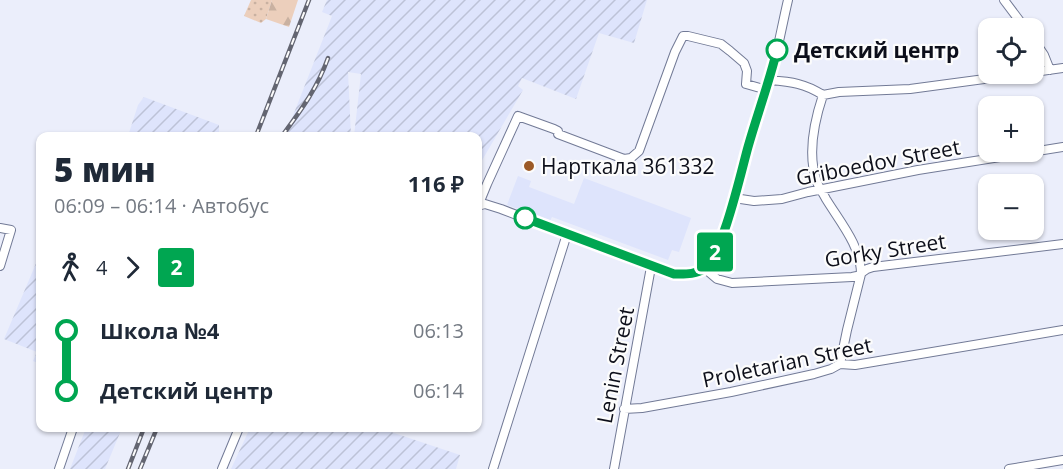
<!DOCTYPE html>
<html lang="ru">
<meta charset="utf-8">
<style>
:root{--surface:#fff;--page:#f6f6f7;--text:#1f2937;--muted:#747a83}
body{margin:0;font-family:"Open Sans",sans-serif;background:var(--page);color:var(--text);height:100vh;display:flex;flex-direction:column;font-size:22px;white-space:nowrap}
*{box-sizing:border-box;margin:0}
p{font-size:20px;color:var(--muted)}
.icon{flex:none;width:33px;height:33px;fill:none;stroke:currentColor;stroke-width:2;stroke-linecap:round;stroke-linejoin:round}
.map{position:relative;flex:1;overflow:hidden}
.side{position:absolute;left:36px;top:132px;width:446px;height:300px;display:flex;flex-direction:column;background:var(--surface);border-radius:12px;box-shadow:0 2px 4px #0004}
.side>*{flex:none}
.badge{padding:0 12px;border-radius:4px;font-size:21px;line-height:39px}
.fabs{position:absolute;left:978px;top:18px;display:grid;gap:12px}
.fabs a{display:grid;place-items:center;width:66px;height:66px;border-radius:12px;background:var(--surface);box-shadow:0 2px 4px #0004;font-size:30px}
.map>.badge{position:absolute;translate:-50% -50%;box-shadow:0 0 0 3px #fff}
.legs{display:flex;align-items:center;gap:9px;height:66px;padding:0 18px;font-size:20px}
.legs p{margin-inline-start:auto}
.overview{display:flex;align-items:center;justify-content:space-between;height:102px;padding:0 18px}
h1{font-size:33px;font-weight:800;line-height:45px}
ul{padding:0 18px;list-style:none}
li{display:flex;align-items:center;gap:21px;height:60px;font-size:22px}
li i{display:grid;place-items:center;width:9px;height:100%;margin:0 8px;background:currentColor}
li i::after{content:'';width:15px;height:15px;margin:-8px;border:4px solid;border-radius:50%;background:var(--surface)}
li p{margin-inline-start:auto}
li:first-child i{background:linear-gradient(#0000 50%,currentColor 0)}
li:last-child i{background:linear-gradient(currentColor 50%,#0000 0)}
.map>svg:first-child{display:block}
</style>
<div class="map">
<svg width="1063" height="469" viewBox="0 0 1063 469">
<defs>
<pattern id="industrial-furrows" width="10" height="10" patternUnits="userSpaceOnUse" patternTransform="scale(1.5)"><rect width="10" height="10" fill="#dee4fc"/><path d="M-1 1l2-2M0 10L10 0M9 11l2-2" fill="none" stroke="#bdc2d7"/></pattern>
<pattern id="grass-dots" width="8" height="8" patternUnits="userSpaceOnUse" patternTransform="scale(1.5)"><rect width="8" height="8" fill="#eccfbc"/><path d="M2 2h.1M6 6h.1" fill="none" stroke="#c9b1a1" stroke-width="1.8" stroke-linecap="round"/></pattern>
<pattern id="forest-firs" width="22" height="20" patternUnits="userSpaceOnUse" patternTransform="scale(1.5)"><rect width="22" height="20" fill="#eccfbc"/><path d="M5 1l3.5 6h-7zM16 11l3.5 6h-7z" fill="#c9b1a1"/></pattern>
</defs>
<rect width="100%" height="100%" fill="#ebeefb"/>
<!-- built -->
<path fill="#dee4fc" d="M518 176 531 181 529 187 574 204 584 178 691 218 679 252 672 250 668 260 552 217 550 221 507 205Z"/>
<!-- industrial -->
<path fill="url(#industrial-furrows)" d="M327 0H647L634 43 599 33 576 99 522 78 518 86 523 90 477 169V136H354L361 74 348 72 351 136H285L332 16 322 12Z
M144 97 219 125V136H128L138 105Z
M40 254V364L33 361 37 352 4 339Z
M86 428H122L105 469H70Z
M250 428H379L460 455 456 469H231Z"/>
<!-- grass -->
<path fill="url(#grass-dots)" d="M251 0H272L266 19 261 23 244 16Z"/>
<!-- forest -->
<path fill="url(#forest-firs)" d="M272 0H298L289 27 266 19Z"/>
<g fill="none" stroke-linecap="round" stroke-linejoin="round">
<!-- minor casing -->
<g stroke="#727a96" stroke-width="10">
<path id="minor" d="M1004 0 1025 28
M1034 40 1044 55 1050 70
M1034 72 1063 68
M769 80C792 82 804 83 823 95L839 92 910 89 1022 74
M823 95C814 122 807 155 817 182 819 188 823 193 826 199 840 222 861 246 861 274L847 330 840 364
M734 198 754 201 782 199 808 192 918 170 1063 147
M477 206 485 204 501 209 651 267C668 272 687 280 704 269 722 255 741 170 748 145 754 126 761 108 767 89 776 60 781 30 788 0
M478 206 487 184 518 116 554 129 558 131V134L624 159 631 158 639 151 675 52 683 36H688L721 44 730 51 744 63 747 71 746 84 767 90
M0 228 11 230 0 266
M704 268 717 279 732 283 852 277 857 276 867 269 873 267 1063 244
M624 409 642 408 731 392 814 374 831 369 840 364 855 365 1063 330
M59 469 73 428
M222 469 239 428
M493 469 567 234
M614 469 651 267
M1009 469 1063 460"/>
</g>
<!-- minor -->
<use href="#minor" stroke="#fff" stroke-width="8"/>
<!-- rail casing -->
<g stroke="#636571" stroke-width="4.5">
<path id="rail" d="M256 136 309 0
M282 136C301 110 317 89 328 58
M128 469 144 428
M140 469 157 428"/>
</g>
<!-- rail -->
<use href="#rail" stroke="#fcfcfc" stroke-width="2" stroke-dasharray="7" stroke-linecap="butt"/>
</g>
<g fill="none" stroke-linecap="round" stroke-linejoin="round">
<!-- line-1 casing -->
<g stroke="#fff" stroke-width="14">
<path id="line-1" d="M525 218 674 274C684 274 696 275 705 268 723 253 741 172 748 147 757 115 769 83 777 50"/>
</g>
<!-- line-1 -->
<use href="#line-1" stroke="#00a651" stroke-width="9"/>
</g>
<!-- markers -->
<g fill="#fff" stroke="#00a651" stroke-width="3">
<circle cx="777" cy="50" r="10"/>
<circle cx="525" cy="218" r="10"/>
</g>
<circle fill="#9c5a28" stroke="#fcfcfc" stroke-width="2" cx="529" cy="166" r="6"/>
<g text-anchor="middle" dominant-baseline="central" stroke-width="4.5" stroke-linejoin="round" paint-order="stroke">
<!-- stop labels -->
<g font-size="21" font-weight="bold" fill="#0d0f1a" stroke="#fcfcfc" text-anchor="start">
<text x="794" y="50">Детский центр</text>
</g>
<!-- street labels -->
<g font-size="21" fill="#0d0f1a" stroke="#fcfcfc">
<text transform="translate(878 162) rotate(-11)">Griboedov Street</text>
<text transform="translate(885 250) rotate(-9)">Gorky Street</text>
<text transform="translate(787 362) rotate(-12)">Proletarian Street</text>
<text transform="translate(615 365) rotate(-79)">Lenin Street</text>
</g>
<!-- poi labels -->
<g font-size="21" fill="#0d0f1a" stroke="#fcfcfc" text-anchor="start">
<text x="541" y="166">Нарткала 361332</text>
</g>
</g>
</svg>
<div class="fabs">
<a><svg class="icon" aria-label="locate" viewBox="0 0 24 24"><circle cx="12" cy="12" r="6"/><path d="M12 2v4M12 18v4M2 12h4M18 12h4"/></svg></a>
<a>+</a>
<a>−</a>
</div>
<b class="badge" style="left:715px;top:252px;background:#00a651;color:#fff">2</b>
<section class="side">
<div class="overview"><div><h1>5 мин</h1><p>06:09 – 06:14 · Автобус</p></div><b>116 ₽</b></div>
<div class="legs"><svg class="icon" aria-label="walk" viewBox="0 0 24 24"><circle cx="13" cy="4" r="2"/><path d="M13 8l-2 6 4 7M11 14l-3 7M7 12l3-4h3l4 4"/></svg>4<svg class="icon" aria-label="forward" viewBox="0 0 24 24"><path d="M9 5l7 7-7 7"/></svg><b class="badge" style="background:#00a651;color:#fff">2</b></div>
<ul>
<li><i style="color:#00a651"></i><b>Школа №4</b><p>06:13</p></li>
<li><i style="color:#00a651"></i><b>Детский центр</b><p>06:14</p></li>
</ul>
</section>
</div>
